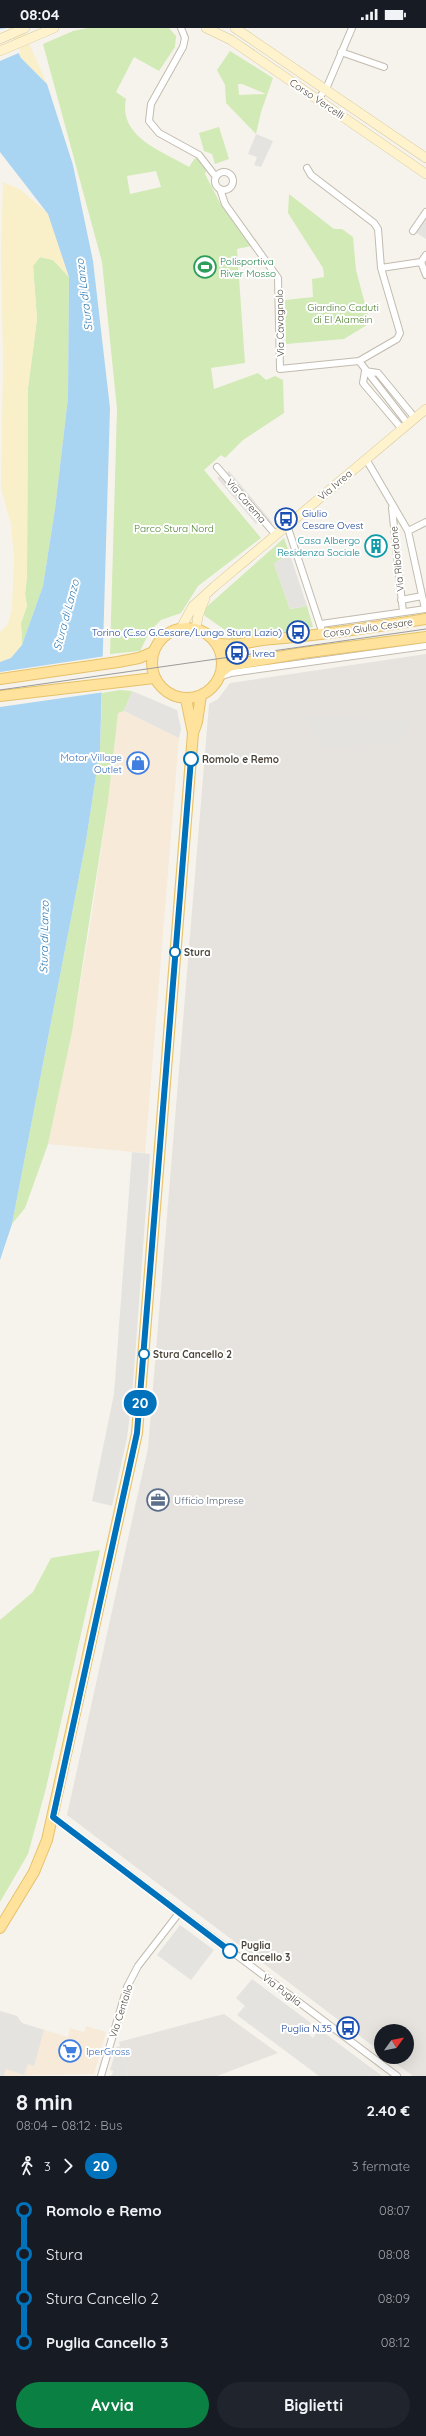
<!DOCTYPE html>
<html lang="it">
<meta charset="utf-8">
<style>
:root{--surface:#171b24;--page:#20242c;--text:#f1f3f6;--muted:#9ea1a6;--accent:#0b8043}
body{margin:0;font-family:Quicksand,sans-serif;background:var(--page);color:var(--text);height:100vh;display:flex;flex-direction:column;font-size:15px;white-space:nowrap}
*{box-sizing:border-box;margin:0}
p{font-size:13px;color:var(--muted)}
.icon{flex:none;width:22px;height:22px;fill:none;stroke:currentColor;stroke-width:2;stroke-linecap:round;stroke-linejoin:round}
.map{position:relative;height:2048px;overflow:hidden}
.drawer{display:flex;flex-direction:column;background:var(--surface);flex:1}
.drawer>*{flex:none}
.badge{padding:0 8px;border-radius:13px;font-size:14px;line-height:26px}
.needle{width:26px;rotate:57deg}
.fabs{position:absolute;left:374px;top:1996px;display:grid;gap:8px}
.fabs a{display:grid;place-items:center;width:40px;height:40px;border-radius:50%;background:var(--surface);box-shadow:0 4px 16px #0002;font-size:20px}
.map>.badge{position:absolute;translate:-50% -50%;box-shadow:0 0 0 2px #fff}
.legs{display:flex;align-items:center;gap:6px;height:44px;padding:0 16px;font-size:13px}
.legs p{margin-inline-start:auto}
.head{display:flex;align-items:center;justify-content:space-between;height:68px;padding:0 16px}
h1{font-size:22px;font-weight:700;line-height:30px}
.button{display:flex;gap:8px;margin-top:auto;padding:8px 16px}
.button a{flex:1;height:46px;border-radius:24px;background:var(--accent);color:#fff;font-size:16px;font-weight:700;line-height:46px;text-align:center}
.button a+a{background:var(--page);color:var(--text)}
ul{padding:0 16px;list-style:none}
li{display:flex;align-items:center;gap:14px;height:44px;font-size:15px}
li i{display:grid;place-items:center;width:6px;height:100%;margin:0 5px;background:currentColor}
li i::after{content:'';width:10px;height:10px;margin:-5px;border:3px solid;border-radius:50%;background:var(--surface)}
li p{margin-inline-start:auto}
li:first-child i{background:linear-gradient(#0000 50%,currentColor 0)}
li:last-child i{background:linear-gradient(currentColor 50%,#0000 0)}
.status{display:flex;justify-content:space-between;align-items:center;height:28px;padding:0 20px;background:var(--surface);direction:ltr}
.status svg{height:11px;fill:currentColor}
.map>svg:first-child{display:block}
</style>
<div class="status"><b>08:04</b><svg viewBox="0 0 49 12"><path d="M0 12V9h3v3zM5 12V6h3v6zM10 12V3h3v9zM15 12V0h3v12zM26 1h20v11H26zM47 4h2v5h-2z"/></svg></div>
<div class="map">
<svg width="426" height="2048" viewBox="0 0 426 2048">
<rect width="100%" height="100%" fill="#f6f3ec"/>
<!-- commercial -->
<path fill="#f7ead8" d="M124 683 179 710 145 1125 48 1116 72 1004 91 892 108 773 118 685Z
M0 1983 17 1988 22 1995 68 2009 70 2000 84 2004 86 1998 106 2004 94 2046 0 2048Z"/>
<!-- industrial -->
<path fill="#e6e2dd" d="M426 626V2048H413L387 2029H407V2003H381V2024L67 1787 148 1420 209 676 218 671 230 655Z
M224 1986 278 2025 217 2048H128L119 2014Z"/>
<!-- green -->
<path fill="#d2eab5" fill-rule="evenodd" d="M88 0H169L176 8 175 19 159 43 134 29 116 64 126 71C118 109 162 123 189 139L195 130 199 132 206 143 205 146 220 175 251 218 237 221 245 335 211 340 214 361 258 345 266 352 275 348 283 352 284 385 243 412 225 430 221 427 204 442 261 510 198 558 181 585 161 592 150 603 140 623 110 626 117 381 102 234 43 16 73 3ZM156 143 161 159 130 166 127 148Z
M230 23 273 50 261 84 256 106 226 75 225 57 217 42ZM238 56H242L266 66 239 67Z
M219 99 229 131 215 136 212 126 204 123 199 105Z
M289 166 334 201H342L353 209 356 242 370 295 344 311 286 316 285 272 313 269 312 251 324 249 323 240 288 185Z
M40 229 53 232 69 249 68 370 55 481 43 558 22 617 21 595 27 578 25 566 27 548 28 360 37 291 33 238Z
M284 510 289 524 274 536 290 581 307 578 313 599 232 614 225 602 205 588 203 582Z
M120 662 132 663 124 683 118 685 108 773 72 1004 48 1116 25 1180 12 1196 86 813 100 721 102 665Z
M100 1522 46 1760 28 1826 0 1874V1592L33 1564 51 1530Z"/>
<!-- sand -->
<path fill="#f9efc9" d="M6 0H22L47 56 21 30Z
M3 154 21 162 48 186 69 249 53 232 40 229 33 238 37 291 28 360 27 548 25 566 27 578 21 595 22 617 11 630 0 634V604L8 596 12 581 14 530 11 496 1 460 3 333 1 224Z"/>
<!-- parking -->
<path fill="#e5e3e0" d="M256 106 273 113 261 139 254 137 257 129 248 126Z
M426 186V211L415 204Z
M229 443 272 494 271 496 227 445Z
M221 447 259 493 256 496 217 450Z
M289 524 307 578 290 581 274 536Z
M132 663 177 682 181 701 179 710 124 683Z
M305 689 343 690 408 691 403 714 324 721Z
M132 1124 150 1126 132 1370 127 1410 112 1478 92 1473 114 1366Z
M180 1897 214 1922 191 1952 157 1927Z
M252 1951 311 1995 305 2003 313 2010 319 2001 382 2048H319L237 1987 245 1978 236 1970Z
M0 1983 17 1988 22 1995 44 2002 34 2038 28 2036 24 2047 6 2041 4 2048H0Z
M120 2018 128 2048H109L112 2047 113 2043 110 2042 117 2019Z"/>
<!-- water -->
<path fill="#a9d4f2" d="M0 0H6L21 30 47 56 73 137 93 233 110 380 100 721 86 813 12 1196 0 1232V634L11 630 22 617 43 558 55 481 68 370 69 249 48 186 0 124Z"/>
<!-- pier -->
<path fill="#f6f3ec" d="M8 0 21 24 0 33V1Z
M106 628 105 664 0 679V644Z"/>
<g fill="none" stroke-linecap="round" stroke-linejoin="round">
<!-- street casing -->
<g stroke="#c2bbae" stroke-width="8">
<path id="street" d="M181 0 185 10 183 19 151 76 149 93 159 105 199 127 216 149
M341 24 384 39
M318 71 326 61 352 0
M215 153a9 9 0 1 1 18 0a9 9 0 1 1-18 0Z
M220 161 225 176 278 250 280 341 359 333 397 311 400 305 381 240 378 201 374 195 311 147 307 140
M413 203 426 184
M426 227 421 234 426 247
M381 240 421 234
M359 333 408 396
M402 401 363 355 365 343 378 345 415 390
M366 431 408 503 425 581
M217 439 276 507
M392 480 403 584
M287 497 323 606
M408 503 426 494
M401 572 422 568
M321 596 426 581
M219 649 231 645 426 618
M53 1789 397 2048
M101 2048 127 1959 138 1938 179 1885"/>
</g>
<!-- secondary casing -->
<g stroke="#d6c79b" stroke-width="10">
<path id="secondary" d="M206 0 231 12 426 146
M235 0 426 130
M0 11 25 0
M0 23 54 0
M181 600 193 578 215 558 426 381
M196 601 198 588 205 570"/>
</g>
<!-- primary casing -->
<g stroke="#e6c16a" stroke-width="12">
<path id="primary" d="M152 635a35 35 0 1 1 70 0a35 35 0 1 1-70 0Z
M216 615C235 620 253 612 273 611 325 607 375 599 426 591
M221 644 231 637 302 625 426 609
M0 651 118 634 139 630 153 624
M0 668 154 650
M193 705 197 694 201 667
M0 1900 34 1844 47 1812 137 1405 193 705 186 671"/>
</g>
<!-- street -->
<use href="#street" stroke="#fff" stroke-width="6"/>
<!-- secondary -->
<use href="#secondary" stroke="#fff3cd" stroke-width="9"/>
<!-- primary -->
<use href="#primary" stroke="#ffe39c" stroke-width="10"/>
<!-- tram -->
<path stroke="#9a9a9a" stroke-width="1" d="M0 662 426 601"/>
</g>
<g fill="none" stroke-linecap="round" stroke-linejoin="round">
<!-- line-1 casing -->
<g stroke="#fff" stroke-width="9">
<path id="line-1" d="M191 731 137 1405 53 1789 230 1923"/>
</g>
<!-- line-1 -->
<use href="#line-1" stroke="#0072bc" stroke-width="6"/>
</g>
<!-- icons -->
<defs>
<g id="stadium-ring" transform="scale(1.15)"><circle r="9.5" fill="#fff" stroke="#2e9e5b" stroke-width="1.5"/><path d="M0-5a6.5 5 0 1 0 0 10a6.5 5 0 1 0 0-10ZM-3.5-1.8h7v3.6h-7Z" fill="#2e9e5b"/></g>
<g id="bus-ring" transform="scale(1.15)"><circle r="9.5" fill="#fff" stroke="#1a4fb4" stroke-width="1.5"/><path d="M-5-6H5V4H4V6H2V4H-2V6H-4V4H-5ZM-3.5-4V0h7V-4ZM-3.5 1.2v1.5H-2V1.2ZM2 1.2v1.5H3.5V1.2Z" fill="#1a4fb4"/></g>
<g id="building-ring" transform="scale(1.15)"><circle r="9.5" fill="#fff" stroke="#0f9aa8" stroke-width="1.5"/><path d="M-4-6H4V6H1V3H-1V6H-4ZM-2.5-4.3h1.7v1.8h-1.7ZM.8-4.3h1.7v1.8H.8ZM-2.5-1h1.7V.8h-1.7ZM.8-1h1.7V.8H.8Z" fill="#0f9aa8"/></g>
<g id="shop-ring" transform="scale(1.15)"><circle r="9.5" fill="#fff" stroke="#3f7fe0" stroke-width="1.5"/><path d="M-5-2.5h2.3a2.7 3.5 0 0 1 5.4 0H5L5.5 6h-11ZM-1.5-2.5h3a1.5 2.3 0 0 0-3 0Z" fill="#3f7fe0"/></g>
<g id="office-ring" transform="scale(1.15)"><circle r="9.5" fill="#fff" stroke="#5c6f8a" stroke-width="1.5"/><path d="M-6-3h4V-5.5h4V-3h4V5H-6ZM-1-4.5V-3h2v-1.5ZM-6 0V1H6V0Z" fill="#5c6f8a"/></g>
<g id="supermarket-ring" transform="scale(1.15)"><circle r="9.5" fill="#fff" stroke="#3f7fe0" stroke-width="1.5"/><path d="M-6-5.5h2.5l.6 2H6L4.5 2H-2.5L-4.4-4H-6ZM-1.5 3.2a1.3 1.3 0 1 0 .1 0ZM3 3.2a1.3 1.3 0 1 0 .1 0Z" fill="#3f7fe0"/></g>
</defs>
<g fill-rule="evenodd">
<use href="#stadium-ring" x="205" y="239"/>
<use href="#bus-ring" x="286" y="491"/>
<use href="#building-ring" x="376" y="518"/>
<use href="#bus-ring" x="298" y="604"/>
<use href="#bus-ring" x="237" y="625"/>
<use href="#shop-ring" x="138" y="735"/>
<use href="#office-ring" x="158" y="1472"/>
<use href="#bus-ring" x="348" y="2000"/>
<use href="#supermarket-ring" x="70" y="2023"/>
</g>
<!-- markers -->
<g fill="#fff" stroke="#0072bc" stroke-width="2">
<circle cx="191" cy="731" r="7"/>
<circle cx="175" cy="924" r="5"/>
<circle cx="144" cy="1326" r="5"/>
<circle cx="230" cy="1923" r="7"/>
</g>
<g text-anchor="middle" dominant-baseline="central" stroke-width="4" stroke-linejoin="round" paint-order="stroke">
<!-- street labels -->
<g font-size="10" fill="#4b4439" stroke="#fff">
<text transform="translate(317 71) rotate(34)">Corso Vercelli</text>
<text transform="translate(280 295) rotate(-91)">Via Cavagnolo</text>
<text transform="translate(335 457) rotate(-40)">Via Ivrea</text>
<text transform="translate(246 473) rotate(49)">Via Carema</text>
<text transform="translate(397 531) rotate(-96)">Via Ribordone</text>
<text transform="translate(368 600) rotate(-8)">Corso Giulio Cesare</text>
<text transform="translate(282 1962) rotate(37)">Via Puglia</text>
<text transform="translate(121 1983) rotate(-72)">Via Centallo</text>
</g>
<!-- leisure labels -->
<g font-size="10" fill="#27864d" stroke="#fff" text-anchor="start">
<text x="220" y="233">Polisportiva<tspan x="220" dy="12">River Mosso</tspan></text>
</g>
<!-- park labels -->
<g font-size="10" fill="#4a7f2a" stroke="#fff">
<text x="343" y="279">Giardino Caduti<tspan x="343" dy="12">di El Alamein</tspan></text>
<text x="174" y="500">Parco Stura Nord</text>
</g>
<!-- transit labels -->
<g font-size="10" fill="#164399" stroke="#fff" text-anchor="start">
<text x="302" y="485">Giulio<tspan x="302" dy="12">Cesare Ovest</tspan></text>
<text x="282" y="604" text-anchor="end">Torino (C.so G.Cesare/Lungo Stura Lazio)</text>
<text x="252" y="625">Ivrea</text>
<text x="332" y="2000" text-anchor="end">Puglia N.35</text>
</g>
<!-- culture labels -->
<g font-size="10" fill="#0d838f" stroke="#fff" text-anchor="end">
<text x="360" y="512">Casa Albergo<tspan x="360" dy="12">Residenza Sociale</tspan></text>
</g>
<!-- shop labels -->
<g font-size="10" fill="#366cbe" stroke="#fff" text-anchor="end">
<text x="122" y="729">Motor Village<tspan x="122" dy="12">Outlet</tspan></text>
<text x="86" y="2023" text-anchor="start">IperGross</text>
</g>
<!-- stop labels -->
<g font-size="10" font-weight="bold" fill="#4b4439" stroke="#fff" text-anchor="start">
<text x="202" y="731">Romolo e Remo</text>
<text x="184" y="924">Stura</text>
<text x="153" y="1326">Stura Cancello 2</text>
<text x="241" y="1917">Puglia<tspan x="241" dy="12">Cancello 3</tspan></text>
</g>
<!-- service labels -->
<g font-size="10" fill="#4e5e75" stroke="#fff" text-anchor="start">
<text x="174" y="1472">Ufficio Imprese</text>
</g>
<!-- water labels -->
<g font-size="11" font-style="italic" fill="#2e7ab2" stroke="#fff">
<text transform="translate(84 267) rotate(-97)">Stura di Lanzo</text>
<text transform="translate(66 587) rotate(-75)">Stura di Lanzo</text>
<text transform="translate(44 909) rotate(-89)">Stura di Lanzo</text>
</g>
</g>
</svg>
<div class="fabs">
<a><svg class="needle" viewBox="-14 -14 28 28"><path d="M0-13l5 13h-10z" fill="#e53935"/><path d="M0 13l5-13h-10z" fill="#9ea1a6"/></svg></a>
</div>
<b class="badge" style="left:140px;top:1375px;background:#0072bc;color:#fff">20</b>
</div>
<section class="drawer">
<div class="head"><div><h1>8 min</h1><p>08:04 – 08:12 · Bus</p></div><b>2.40 €</b></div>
<div class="legs"><svg class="icon" aria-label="walk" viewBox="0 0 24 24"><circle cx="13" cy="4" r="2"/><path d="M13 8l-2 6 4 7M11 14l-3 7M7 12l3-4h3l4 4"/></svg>3<svg class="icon" aria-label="forward" viewBox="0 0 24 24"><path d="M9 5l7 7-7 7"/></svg><b class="badge" style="background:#0072bc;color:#fff">20</b><p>3 fermate</p></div>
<ul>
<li><i style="color:#0072bc"></i><b>Romolo e Remo</b><p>08:07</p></li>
<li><i style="color:#0072bc"></i><span>Stura</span><p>08:08</p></li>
<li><i style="color:#0072bc"></i><span>Stura Cancello 2</span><p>08:09</p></li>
<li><i style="color:#0072bc"></i><b>Puglia Cancello 3</b><p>08:12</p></li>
</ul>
<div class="button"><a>Avvia</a><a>Biglietti</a></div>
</section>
